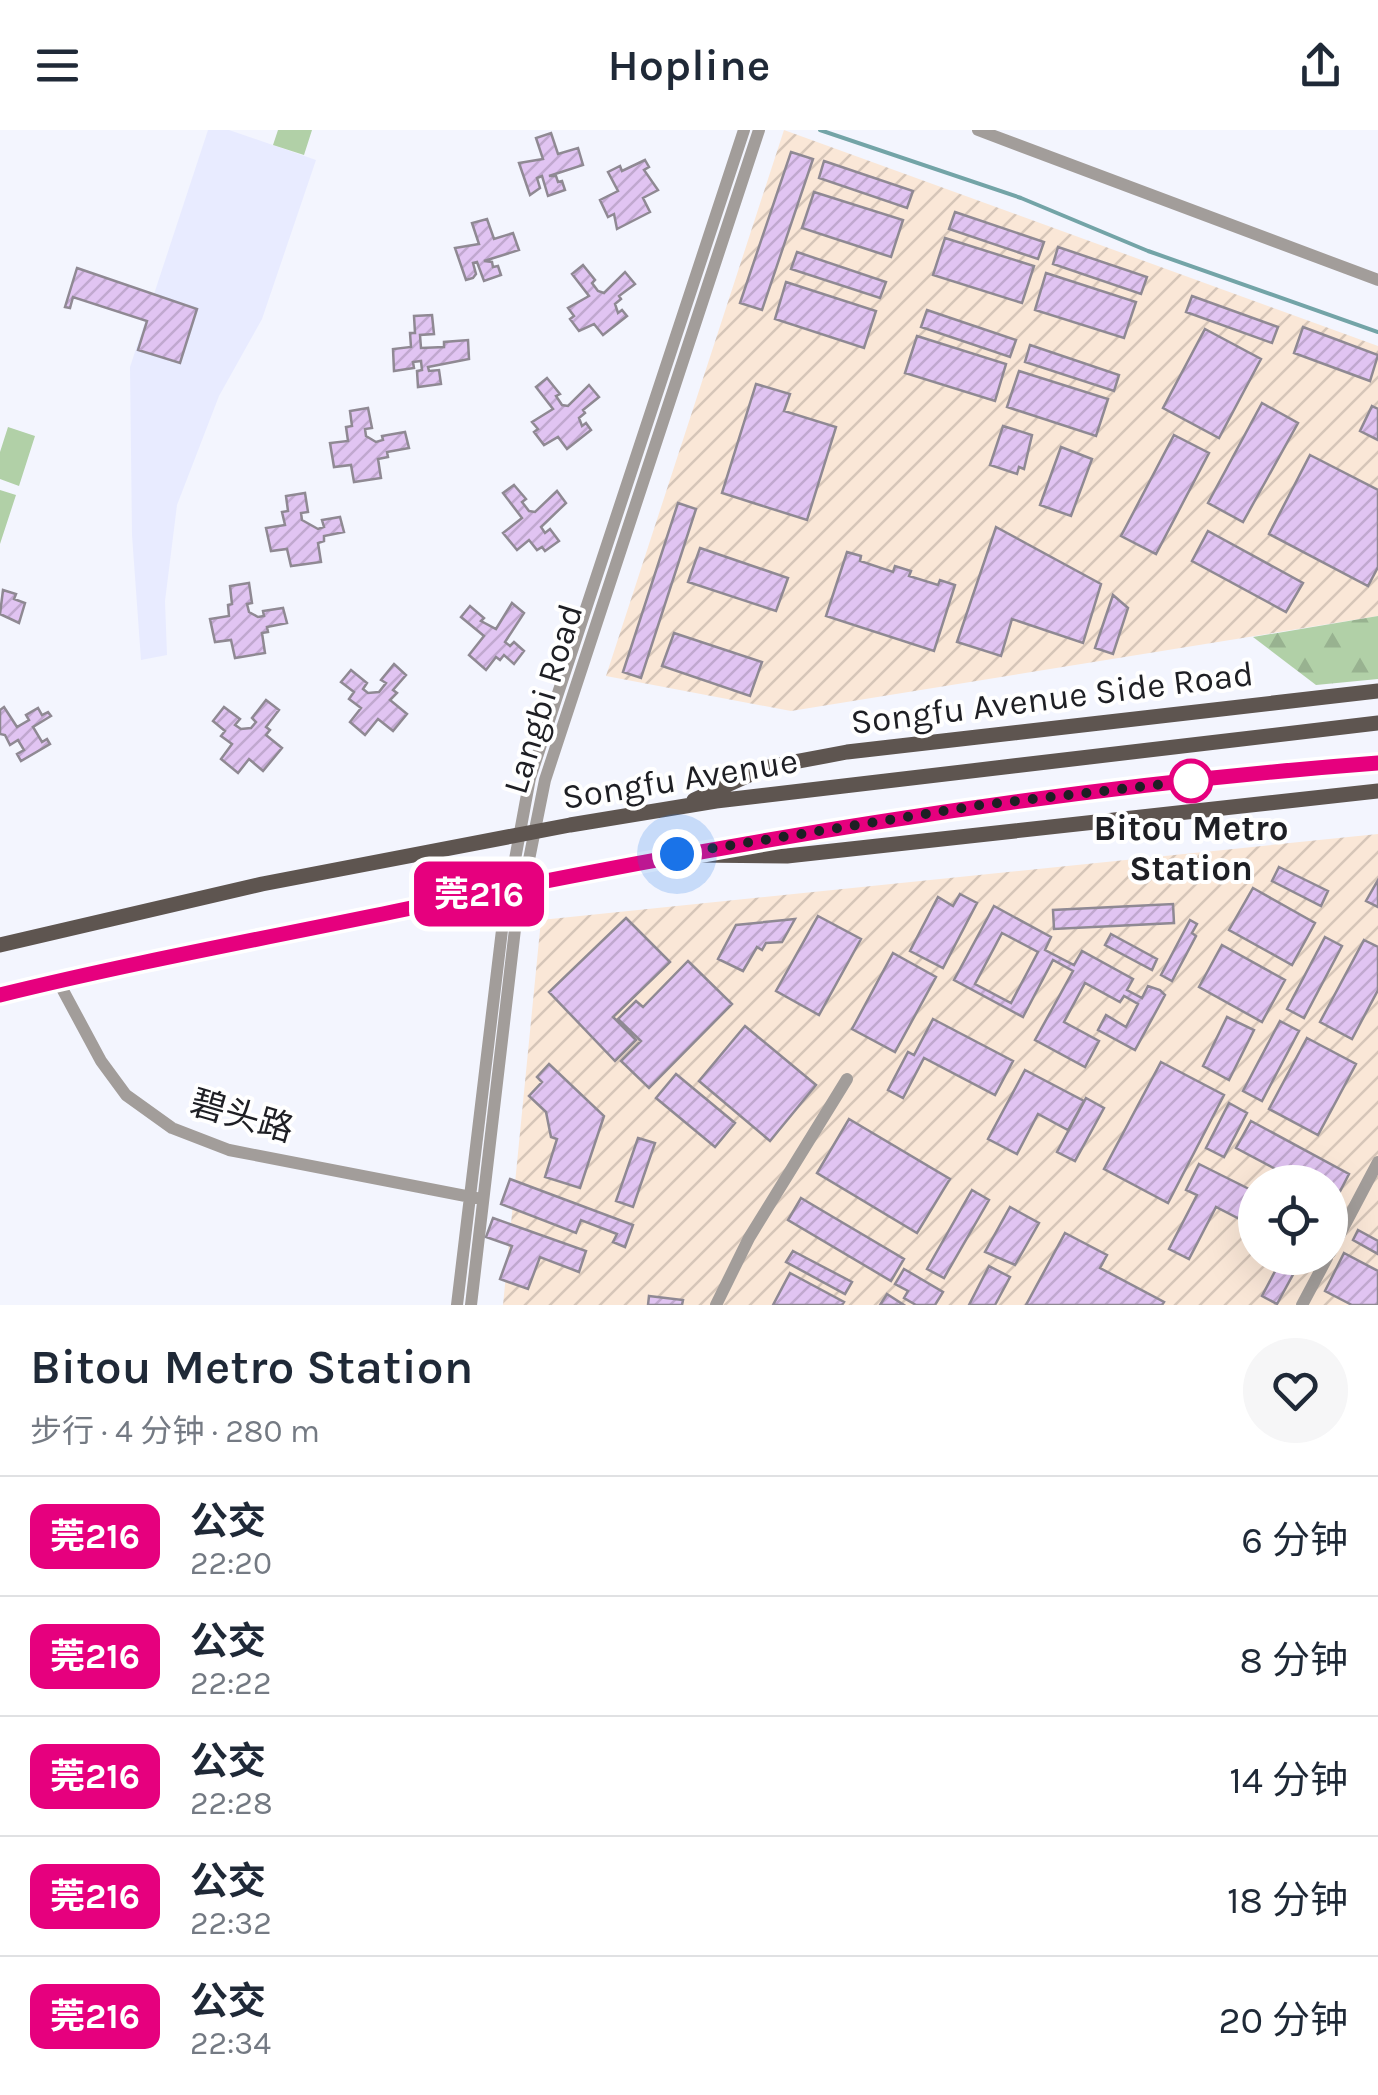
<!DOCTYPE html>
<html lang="zh">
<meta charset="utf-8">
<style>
:root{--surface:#fff;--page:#f6f6f7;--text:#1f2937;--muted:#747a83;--line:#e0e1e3}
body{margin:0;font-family:Karla,"Noto Sans SC",sans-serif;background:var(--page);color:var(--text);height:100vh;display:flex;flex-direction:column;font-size:38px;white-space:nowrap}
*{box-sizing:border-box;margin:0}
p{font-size:32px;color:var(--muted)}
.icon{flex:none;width:55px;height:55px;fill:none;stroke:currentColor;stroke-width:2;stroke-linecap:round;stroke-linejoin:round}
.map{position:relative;height:1175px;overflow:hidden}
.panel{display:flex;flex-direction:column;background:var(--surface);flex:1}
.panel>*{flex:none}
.badge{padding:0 20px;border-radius:15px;font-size:35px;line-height:65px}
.fabs{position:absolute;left:1238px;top:1035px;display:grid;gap:20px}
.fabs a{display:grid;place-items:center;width:110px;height:110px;border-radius:50%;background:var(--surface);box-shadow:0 10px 40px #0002;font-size:50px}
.you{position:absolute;width:50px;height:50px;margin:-25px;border:8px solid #fff;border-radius:50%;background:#1a73e8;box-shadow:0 0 0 15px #1a73e833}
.map>.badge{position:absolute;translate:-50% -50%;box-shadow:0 0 0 5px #fff}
.round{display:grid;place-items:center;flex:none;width:105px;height:105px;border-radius:52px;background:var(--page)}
.summary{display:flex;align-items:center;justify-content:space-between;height:170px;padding:0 30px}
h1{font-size:48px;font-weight:600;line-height:75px}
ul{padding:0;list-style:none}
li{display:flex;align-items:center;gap:30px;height:120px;padding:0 30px;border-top:2px solid var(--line)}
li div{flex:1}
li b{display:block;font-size:38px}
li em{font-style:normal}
li .badge{min-width:110px;font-weight:700;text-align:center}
header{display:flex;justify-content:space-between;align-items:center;height:130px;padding:0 30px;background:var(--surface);font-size:45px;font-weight:600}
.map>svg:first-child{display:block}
</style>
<header><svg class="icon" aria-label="menu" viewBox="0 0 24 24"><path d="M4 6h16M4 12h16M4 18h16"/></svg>Hopline<svg class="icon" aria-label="share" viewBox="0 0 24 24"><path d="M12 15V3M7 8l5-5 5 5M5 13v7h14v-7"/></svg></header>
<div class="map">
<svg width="1378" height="1175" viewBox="0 0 1378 1175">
<defs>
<pattern id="industrial-furrows" width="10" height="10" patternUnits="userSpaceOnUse" patternTransform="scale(2.5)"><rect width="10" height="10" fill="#fae7d7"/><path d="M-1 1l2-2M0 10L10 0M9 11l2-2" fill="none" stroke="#d6c6b8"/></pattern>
<pattern id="forest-firs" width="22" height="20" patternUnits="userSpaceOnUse" patternTransform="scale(2.5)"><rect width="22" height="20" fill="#b1d0a7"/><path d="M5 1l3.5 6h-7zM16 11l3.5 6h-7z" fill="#98b290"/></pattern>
<pattern id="building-hatch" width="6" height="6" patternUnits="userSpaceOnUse" patternTransform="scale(2.5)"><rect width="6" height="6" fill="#e1c4f2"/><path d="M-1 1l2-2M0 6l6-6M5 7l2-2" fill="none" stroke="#c1a8cf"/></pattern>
</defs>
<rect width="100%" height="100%" fill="#f3f5fe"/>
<!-- built -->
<path fill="#e8ebff" d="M208 0H229L316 30 262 189 219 266 177 375 165 471 167 525 141 530 132 405 130 237Z"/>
<!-- industrial -->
<path fill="url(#industrial-furrows)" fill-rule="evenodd" d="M784 0 1378 216V486L791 581 606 546Z
M1378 704V1175H503L541 790ZM1255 1052H1330V1128H1255Z"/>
<!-- forest -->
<path fill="url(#forest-firs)" d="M1378 486V549L1316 555 1253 507Z"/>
<!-- garden -->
<path fill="#b1d0a7" d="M278 0H312L304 25 273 15Z
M8 297 35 306 19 356 0 349V322Z
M0 360 16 365 0 414Z"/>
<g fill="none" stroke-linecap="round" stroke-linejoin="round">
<!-- stream -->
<path stroke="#73a4a7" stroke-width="4" d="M820 0 1021 68 1148 121 1378 202"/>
</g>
<!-- building -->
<path fill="url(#building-hatch)" stroke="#8f8993" stroke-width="2.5" fill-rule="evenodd" d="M551 3 558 24 578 18 583 35 549 46H556L558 52 562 51 565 60 548 66 542 46 537 48 540 58 530 65 519 33 543 29 536 8Z
M791 22 813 29 762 180 740 173Z
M645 30 649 37 644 40 658 60 643 68 650 82 617 99 614 84 608 87 600 70 618 61 608 42 620 36 622 41Z
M824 31 913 61 907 78 819 48Z
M814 62 903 90 891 127 802 98Z
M955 82 1044 112 1038 129 949 99Z
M487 89 494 109 513 103 519 120 484 131 492 132 493 137 498 136 501 145 484 151 477 132 473 133 476 144 473 148 466 150 455 118 479 114 472 93Z
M945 108 1034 136 1022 173 933 145Z
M1058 117 1147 147 1141 164 1053 134Z
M797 122 886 152 880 168 791 139Z
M583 135 595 150 592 153 598 161 604 163 625 142 635 154 619 166 621 169 615 174 618 183 622 180 627 186 603 205 594 194 579 201 570 189 574 186 568 178 589 166 572 144Z
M77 138 197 179 180 233 138 220 147 191 73 167 70 178 65 177Z
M1046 143 1136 172 1124 208 1035 180Z
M786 152 876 181 864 218 775 189Z
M1192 166 1278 197 1272 213 1186 182Z
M927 180 1016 210 1010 227 921 197Z
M432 185 434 204 420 205 421 218 444 217V212L468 210 469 229 428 237 429 241 439 240 441 254 418 257 417 241 422 240 421 231 413 232 414 238 394 241 393 219 411 217 410 203H415L414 186Z
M1303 197 1378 225 1370 251 1294 223Z
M1205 199 1261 229 1219 308 1163 278Z
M917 206 1006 234 995 271 905 243Z
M1030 215 1119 245 1114 261 1025 232Z
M1019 241 1108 269 1096 306 1007 277Z
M547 248 560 264 556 266 562 275 568 276 589 255 599 267 583 280 585 283 579 288 582 296 586 293 591 300 567 319 558 307 544 315 534 302 538 299 532 292 553 279 536 257Z
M756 254 790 264 784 281 836 297 807 390 722 363Z
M1262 273 1298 293 1243 392 1208 373Z
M1372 276 1378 279V310L1360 301Z
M368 278 372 298 365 299 366 306 376 312 383 310 382 306 405 302 409 318 387 322 388 327 378 329 381 348 354 352 351 335 334 337 330 313 348 311 346 297 352 296 350 281Z
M1003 296 1032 305 1024 339 1019 337 1017 344 990 335Z
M1174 305 1209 323 1156 424 1121 406Z
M1061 317 1092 329 1071 386 1040 375Z
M1310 325 1378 360V437L1368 456 1269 404Z
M514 355 526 369 522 372 529 381 535 382 557 361 566 373 541 397 545 403 550 399 559 411 545 421 542 417 537 420 529 410 517 420 503 403 522 388 503 363Z
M305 363 308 382 301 383 302 390 318 399 324 397 322 390 340 387 344 402 324 406V411L318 413 321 432 291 436 287 419 271 421 266 398 285 395 282 382 288 381 286 366Z
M678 373 696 379 641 548 623 542Z
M996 397 1101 454 1083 513 1012 489 1001 526 957 512Z
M1208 401 1303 453 1286 482 1192 431Z
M700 418 788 448 776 481 688 452Z
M847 422 861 426 860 431 893 442 895 436 911 441 909 446 938 455 940 450 955 455 934 521 826 486Z
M249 453 252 473 247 474 249 482 258 487 264 486 263 481 283 478 287 493 267 497 268 502 262 503 265 523 235 528 231 510 215 512 210 489 229 486 228 475 232 474 230 456Z
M3 460 16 464 14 469 25 473 19 493 0 484Z
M1113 465 1128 478 1113 524 1095 518Z
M512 473 524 483 505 512 510 516 514 512 524 521 514 534 504 525 500 530 496 527 486 540 469 525 484 506 461 487 470 476 484 488 481 491 496 499Z
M674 503 762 532 750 566 662 536Z
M394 534 406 545 393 560 397 563 390 570 407 584 393 601 378 589 365 605 350 592 361 578 349 569 354 562 341 552 351 540 367 553 363 559 368 563 379 562 386 553 381 550Z
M266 570 279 580 266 597 270 600 266 605 282 618 263 641 249 629 238 643 221 629 232 614 221 606 225 601 213 591 224 577 240 589 235 595 241 599 251 598 256 592 252 588Z
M4 577 17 597 29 590 26 585 38 578 42 585 48 582 51 586 33 597 42 612 47 609 50 614 21 631 17 624 24 620 18 610 10 615 5 605 0 604V580Z
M1279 737 1328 761 1321 776 1272 751Z
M1378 750V777L1366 771Z
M1253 758 1315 793 1292 835 1229 800Z
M960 764 977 773 943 838 910 821 938 767 953 776Z
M1173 774 1174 793 1054 799 1053 780Z
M994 776 1051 807 1045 820 1074 835 1082 821 1133 849 1127 860 1142 868 1148 856 1160 860 1165 865 1135 920 1098 900 1106 885 1126 897 1138 874 1124 866 1120 872 1085 853 1064 892 1099 911 1085 937 1035 910 1073 841 1053 830 1023 887 954 850ZM1002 803 1038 822 1011 873 975 854Z
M818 786 861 809 819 885 776 861Z
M626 788 670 832 613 887 636 910 615 931 549 862Z
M795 789 782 812 766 813 762 820 757 817 743 841 718 829 736 795Z
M1190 790 1197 794 1192 803 1196 806 1172 851 1161 845Z
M1111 804 1157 829 1152 840 1105 815Z
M1325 807 1342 816 1304 888 1287 879Z
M1364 810 1378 817V860L1352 909 1320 892Z
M1222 815 1285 850 1262 892 1199 857Z
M893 823 936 847 895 922 852 899Z
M688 831 732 874 649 958 621 931 641 911 618 889 636 871 643 877Z
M1227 887 1254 900 1229 950 1203 936Z
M933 889 1013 931 995 965 924 928 903 968 888 960 908 922 914 925Z
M1280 891 1299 901 1262 971 1243 961Z
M745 896 816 955 770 1011 699 951Z
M1307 908 1356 934 1318 1005 1269 979Z
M1161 932 1224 965 1168 1073 1104 1039Z
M549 934 604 986 580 1058 545 1047 557 1009 551 1007 546 982 529 966 542 952 537 947Z
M1025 940 1084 971 1068 1000 1038 984 1017 1024 988 1009Z
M676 944 735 993 715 1017 656 968Z
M1086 968 1104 978 1075 1031 1057 1022Z
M1229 973 1247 983 1224 1027 1206 1018Z
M849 989 950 1049 917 1103 817 1043Z
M1251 991 1349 1044 1335 1071 1330 1068V1052H1300L1236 1018Z
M638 1008 655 1013 633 1077 616 1071Z
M1199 1034 1255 1062V1097L1216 1077 1189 1129 1169 1119 1197 1065 1186 1060Z
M510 1049 633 1095 625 1117 613 1112 617 1104 581 1090 576 1103 501 1074Z
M972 1060 989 1070 944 1148 927 1139Z
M801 1068 904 1129 891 1151 788 1090Z
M1010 1077 1039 1093 1015 1135 985 1122Z
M493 1088 586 1121 579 1142 540 1127 528 1159 500 1149 512 1116 486 1107Z
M1358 1100 1378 1111V1124L1353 1110Z
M1065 1103 1107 1125 1100 1138 1164 1172 1162 1175H1026Z
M793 1121 852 1152 845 1164 786 1132Z
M1344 1123 1378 1141V1175H1352L1325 1161Z
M1282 1128H1302L1277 1174 1262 1166Z
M989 1136 1010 1147 995 1175H969Z
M904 1139 943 1162 935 1175H916L904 1168 908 1161 895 1154Z
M790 1143 844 1172 842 1175H773Z
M887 1164 904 1175H880Z
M649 1166 683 1170 682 1175H648Z"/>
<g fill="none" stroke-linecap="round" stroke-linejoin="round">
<!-- minor -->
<path stroke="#a29d9a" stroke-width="12" d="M978 0 1378 150
M58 851 101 931 126 965 172 998 229 1020 476 1068
M1330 1123 1378 1032
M457 1175 502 800 530 648 744 0
M471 1175 515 799 545 650 759 0
M716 1175 749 1108 847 949
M1302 1175 1327 1128"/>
<!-- major -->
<path stroke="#5e5550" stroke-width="15" d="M694 670 767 637 847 622 1378 561
M696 725 787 726 1378 661
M0 815 262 754 570 695 716 671 1378 593
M0 865C129 833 261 809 392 782 719 714 1045 658 1378 633"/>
</g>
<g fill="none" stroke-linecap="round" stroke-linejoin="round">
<!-- line casing -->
<g stroke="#fff" stroke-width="22">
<path id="line" d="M0 865C130 833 261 809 392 782 718 714 1045 658 1378 633"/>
</g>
<!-- line -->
<use href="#line" stroke="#e6007e" stroke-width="15"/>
<!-- walk -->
<path stroke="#1e1f24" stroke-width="10" stroke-dasharray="0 18" d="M677 724 981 675 1191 651"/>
</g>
<!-- markers -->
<circle fill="#fff" stroke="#e6007e" stroke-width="5" cx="1191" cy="651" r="20"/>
<g text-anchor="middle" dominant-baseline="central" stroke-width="8" stroke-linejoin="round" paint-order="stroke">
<!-- street labels -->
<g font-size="35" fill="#1e1f24" stroke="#fff">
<text transform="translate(1052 568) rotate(-7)">Songfu Avenue Side Road</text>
<text transform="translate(543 569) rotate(-73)">Langbi Road</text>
<text transform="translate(680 649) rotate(-9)">Songfu Avenue</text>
<text transform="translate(242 986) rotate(16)">碧头路</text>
</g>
<!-- stop labels -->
<g font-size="35" font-weight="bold" fill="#1e1f24" stroke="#fff">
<text x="1191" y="698">Bitou Metro<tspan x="1191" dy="40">Station</tspan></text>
</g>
</g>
</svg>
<div class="fabs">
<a><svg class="icon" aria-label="locate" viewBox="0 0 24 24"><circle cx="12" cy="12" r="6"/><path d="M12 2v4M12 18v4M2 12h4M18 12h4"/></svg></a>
</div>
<div class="you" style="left:677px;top:724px"></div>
<b class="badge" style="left:479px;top:764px;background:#e6007e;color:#fff">莞216</b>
</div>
<section class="panel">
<div class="summary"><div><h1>Bitou Metro Station</h1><p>步行 · 4 分钟 · 280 m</p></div><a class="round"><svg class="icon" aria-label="heart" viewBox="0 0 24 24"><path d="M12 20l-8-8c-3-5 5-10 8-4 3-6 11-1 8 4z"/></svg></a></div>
<ul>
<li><span class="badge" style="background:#e6007e;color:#fff">莞216</span><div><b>公交</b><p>22:20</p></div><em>6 分钟</em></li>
<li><span class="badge" style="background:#e6007e;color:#fff">莞216</span><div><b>公交</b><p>22:22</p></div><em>8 分钟</em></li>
<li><span class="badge" style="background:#e6007e;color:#fff">莞216</span><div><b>公交</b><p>22:28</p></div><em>14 分钟</em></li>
<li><span class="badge" style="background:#e6007e;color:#fff">莞216</span><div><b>公交</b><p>22:32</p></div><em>18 分钟</em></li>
<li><span class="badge" style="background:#e6007e;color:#fff">莞216</span><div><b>公交</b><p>22:34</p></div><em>20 分钟</em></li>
</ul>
</section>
